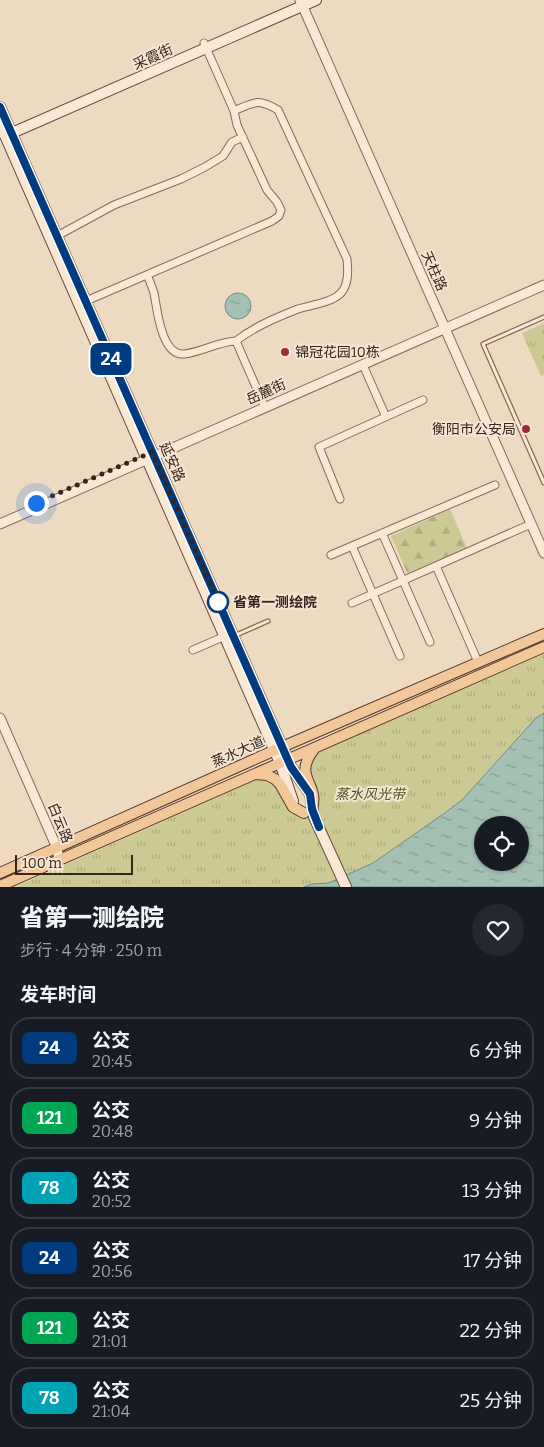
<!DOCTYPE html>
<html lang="zh">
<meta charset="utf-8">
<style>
:root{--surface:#171b24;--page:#242831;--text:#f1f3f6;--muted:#9ea1a6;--line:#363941}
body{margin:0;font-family:Bitter,"Noto Sans SC",serif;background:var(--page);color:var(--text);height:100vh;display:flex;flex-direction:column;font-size:19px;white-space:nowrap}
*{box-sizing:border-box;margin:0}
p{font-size:16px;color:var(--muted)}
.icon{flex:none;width:28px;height:28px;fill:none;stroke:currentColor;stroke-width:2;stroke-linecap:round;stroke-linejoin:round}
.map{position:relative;height:887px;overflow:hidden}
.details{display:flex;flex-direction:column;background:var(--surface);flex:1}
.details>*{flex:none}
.badge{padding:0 10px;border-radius:8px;font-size:18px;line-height:32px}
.buttons{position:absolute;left:474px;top:816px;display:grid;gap:10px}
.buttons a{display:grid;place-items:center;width:55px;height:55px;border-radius:50%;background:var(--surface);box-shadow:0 1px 4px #0004;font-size:25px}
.scale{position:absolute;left:15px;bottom:12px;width:118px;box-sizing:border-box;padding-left:5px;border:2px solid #37251d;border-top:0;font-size:14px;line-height:18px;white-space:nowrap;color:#37251d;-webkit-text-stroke:4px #f5e5d1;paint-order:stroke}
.you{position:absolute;width:25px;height:25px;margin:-12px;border:4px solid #fff;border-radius:50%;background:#1a73e8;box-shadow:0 0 0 8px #1a73e833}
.map>.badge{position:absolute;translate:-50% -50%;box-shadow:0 0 0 2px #fff}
h2{padding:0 20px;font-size:19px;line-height:45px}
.round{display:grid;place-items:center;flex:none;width:52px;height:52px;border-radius:26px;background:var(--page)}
.head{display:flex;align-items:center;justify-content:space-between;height:85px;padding:0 20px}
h1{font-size:24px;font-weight:800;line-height:38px}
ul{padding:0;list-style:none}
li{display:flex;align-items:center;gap:15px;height:62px;margin:0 10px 8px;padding:0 10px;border:2px solid var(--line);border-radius:20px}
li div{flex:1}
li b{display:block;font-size:19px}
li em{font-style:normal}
li .badge{min-width:55px;font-weight:700;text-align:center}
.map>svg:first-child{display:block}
</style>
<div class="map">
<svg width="544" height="887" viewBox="0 0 544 887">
<defs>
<pattern id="grass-tufts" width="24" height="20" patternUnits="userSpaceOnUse" patternTransform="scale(1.25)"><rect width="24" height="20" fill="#ccc995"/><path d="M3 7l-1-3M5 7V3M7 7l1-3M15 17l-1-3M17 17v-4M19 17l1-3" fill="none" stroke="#b0ac80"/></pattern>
<pattern id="forest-firs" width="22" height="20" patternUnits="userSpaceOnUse" patternTransform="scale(1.25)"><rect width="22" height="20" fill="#ccc995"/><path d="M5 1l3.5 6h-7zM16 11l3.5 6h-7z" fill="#b0ac80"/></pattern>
<pattern id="water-ripples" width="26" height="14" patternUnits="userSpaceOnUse" patternTransform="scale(1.25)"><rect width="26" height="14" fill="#a4c0b3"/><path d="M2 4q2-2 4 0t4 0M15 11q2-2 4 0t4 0" fill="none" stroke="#869c91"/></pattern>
</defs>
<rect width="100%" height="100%" fill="#eed9c1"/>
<!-- grass -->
<path fill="url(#grass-tufts)" d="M544 323V374L541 376 522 333Z
M544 654V713L536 718 462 800 442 815 373 863 329 883 312 884 304 887H15L267 775 304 813 312 809 309 756Z"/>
<!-- forest -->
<path fill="url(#forest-firs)" d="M450 509 467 548 408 575 391 536Z"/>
<!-- water -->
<path fill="url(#water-ripples)" stroke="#6b8e80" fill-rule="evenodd" d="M225 306a13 13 0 1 1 26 0a13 13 0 1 1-26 0Z
M544 713V887H304L312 884 329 883 373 863 442 815 462 800 536 718ZM482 825H520V862H482Z"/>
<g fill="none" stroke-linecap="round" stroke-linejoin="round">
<!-- service casing -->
<g stroke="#876a59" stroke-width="5.5">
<path id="service" d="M544 317 483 344 544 483
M234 636 268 621"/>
</g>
<!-- minor casing -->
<g stroke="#876a59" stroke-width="9">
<path id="minor" d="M204 43 234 111
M57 236 114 205 181 179 205 167 223 156 232 142 243 137
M147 275C150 281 152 287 154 293 157 308 161 356 184 354 202 352 217 342 236 341L263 403
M86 301 272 221 279 216 281 210 277 202 267 190 237 125 234 111C254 102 258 98 278 110L347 259C348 270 349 284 341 293 331 303 311 305 298 309 275 318 254 327 236 341
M363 365 386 417
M340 499 319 447 423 400
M382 533 430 642
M352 546 400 656
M331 555 495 485
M436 566 478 662
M352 603 531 524
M193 650 225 636"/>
</g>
<!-- tertiary casing -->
<g stroke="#876a59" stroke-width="11">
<path id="tertiary" d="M300 0 544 553
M0 524 544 285
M0 718 57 848 59 860"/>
</g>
<!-- secondary casing -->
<g stroke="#694b3c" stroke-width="12">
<path id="secondary" d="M0 107 291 767 310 794 314 817 346 887
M0 124 280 763 293 801
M5 136 316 0"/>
</g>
<!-- primary casing -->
<g stroke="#55392d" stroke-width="12">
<path id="primary" d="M256 774 267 775 275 779 280 784 293 807 304 813
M312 809C320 782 291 778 315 748
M0 873 282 747 544 634
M0 886 544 647"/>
</g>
<!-- service -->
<use href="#service" stroke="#f9e8d4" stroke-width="3"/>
<!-- minor -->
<use href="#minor" stroke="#f9e8d4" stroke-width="7"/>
<!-- tertiary -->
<use href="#tertiary" stroke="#f9e8d4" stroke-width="9"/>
<!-- secondary -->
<use href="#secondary" stroke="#f9e8d4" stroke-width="10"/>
<!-- primary -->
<use href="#primary" stroke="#f2c799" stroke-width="10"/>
</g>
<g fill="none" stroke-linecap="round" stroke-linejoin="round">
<!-- line casing -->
<g stroke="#fff" stroke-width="11">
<path id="line" d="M0 107 291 767 310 794 312 809 319 827"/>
</g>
<!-- line -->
<use href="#line" stroke="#003b80" stroke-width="8"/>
<!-- walk -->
<path stroke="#37251d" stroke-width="5" stroke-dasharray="0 9" d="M36 503 152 452 220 606 218 602"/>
</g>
<!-- markers -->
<g fill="#96293c" stroke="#f5e5d1" stroke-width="2">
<circle cx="285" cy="352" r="5"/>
<circle cx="526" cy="429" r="5"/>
</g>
<circle fill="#fff" stroke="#003b80" stroke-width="2.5" cx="218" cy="602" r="10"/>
<g text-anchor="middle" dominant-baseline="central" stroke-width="4" stroke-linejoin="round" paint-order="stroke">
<!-- street labels -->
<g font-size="14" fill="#37251d" stroke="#f5e5d1">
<text transform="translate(153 57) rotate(-24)">采霞街</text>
<text transform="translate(434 271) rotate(66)">天柱路</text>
<text transform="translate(266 392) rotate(-24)">岳麓街</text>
<text transform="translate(172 462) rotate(66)">延安路</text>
<text transform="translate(238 752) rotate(-24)">蒸水大道</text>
<text transform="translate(60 823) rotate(68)">白云路</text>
</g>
<!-- poi labels -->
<g font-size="14" fill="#37251d" stroke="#f5e5d1" text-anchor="start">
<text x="295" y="352">锦冠花园10栋</text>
<text x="516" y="429" text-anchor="end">衡阳市公安局</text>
</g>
<!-- stop labels -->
<g font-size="14" font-weight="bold" fill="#37251d" stroke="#f5e5d1" text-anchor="start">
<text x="233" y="602">省第一测绘院</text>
</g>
<!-- park labels -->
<g font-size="14" font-style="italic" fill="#505424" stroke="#f5e5d1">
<text x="370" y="794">蒸水风光带</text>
</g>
</g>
</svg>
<div class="buttons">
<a><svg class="icon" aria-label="locate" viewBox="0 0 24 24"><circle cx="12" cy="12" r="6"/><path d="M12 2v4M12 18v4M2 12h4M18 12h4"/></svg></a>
</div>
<div class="scale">100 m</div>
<div class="you" style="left:36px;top:503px"></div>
<b class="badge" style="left:111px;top:359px;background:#003b80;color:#fff">24</b>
</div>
<section class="details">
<div class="head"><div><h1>省第一测绘院</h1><p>步行 · 4 分钟 · 250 m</p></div><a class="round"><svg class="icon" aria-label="heart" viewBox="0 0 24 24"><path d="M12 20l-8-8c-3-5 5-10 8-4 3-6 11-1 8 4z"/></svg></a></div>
<h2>发车时间</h2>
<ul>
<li><span class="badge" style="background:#003b80;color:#fff">24</span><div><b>公交</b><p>20:45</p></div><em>6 分钟</em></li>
<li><span class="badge" style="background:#00a651;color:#fff">121</span><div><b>公交</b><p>20:48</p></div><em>9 分钟</em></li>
<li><span class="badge" style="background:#00a3b4;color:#fff">78</span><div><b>公交</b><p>20:52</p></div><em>13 分钟</em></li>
<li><span class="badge" style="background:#003b80;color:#fff">24</span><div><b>公交</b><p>20:56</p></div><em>17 分钟</em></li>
<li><span class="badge" style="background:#00a651;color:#fff">121</span><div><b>公交</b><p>21:01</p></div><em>22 分钟</em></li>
<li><span class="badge" style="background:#00a3b4;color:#fff">78</span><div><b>公交</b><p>21:04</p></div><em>25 分钟</em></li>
</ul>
</section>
